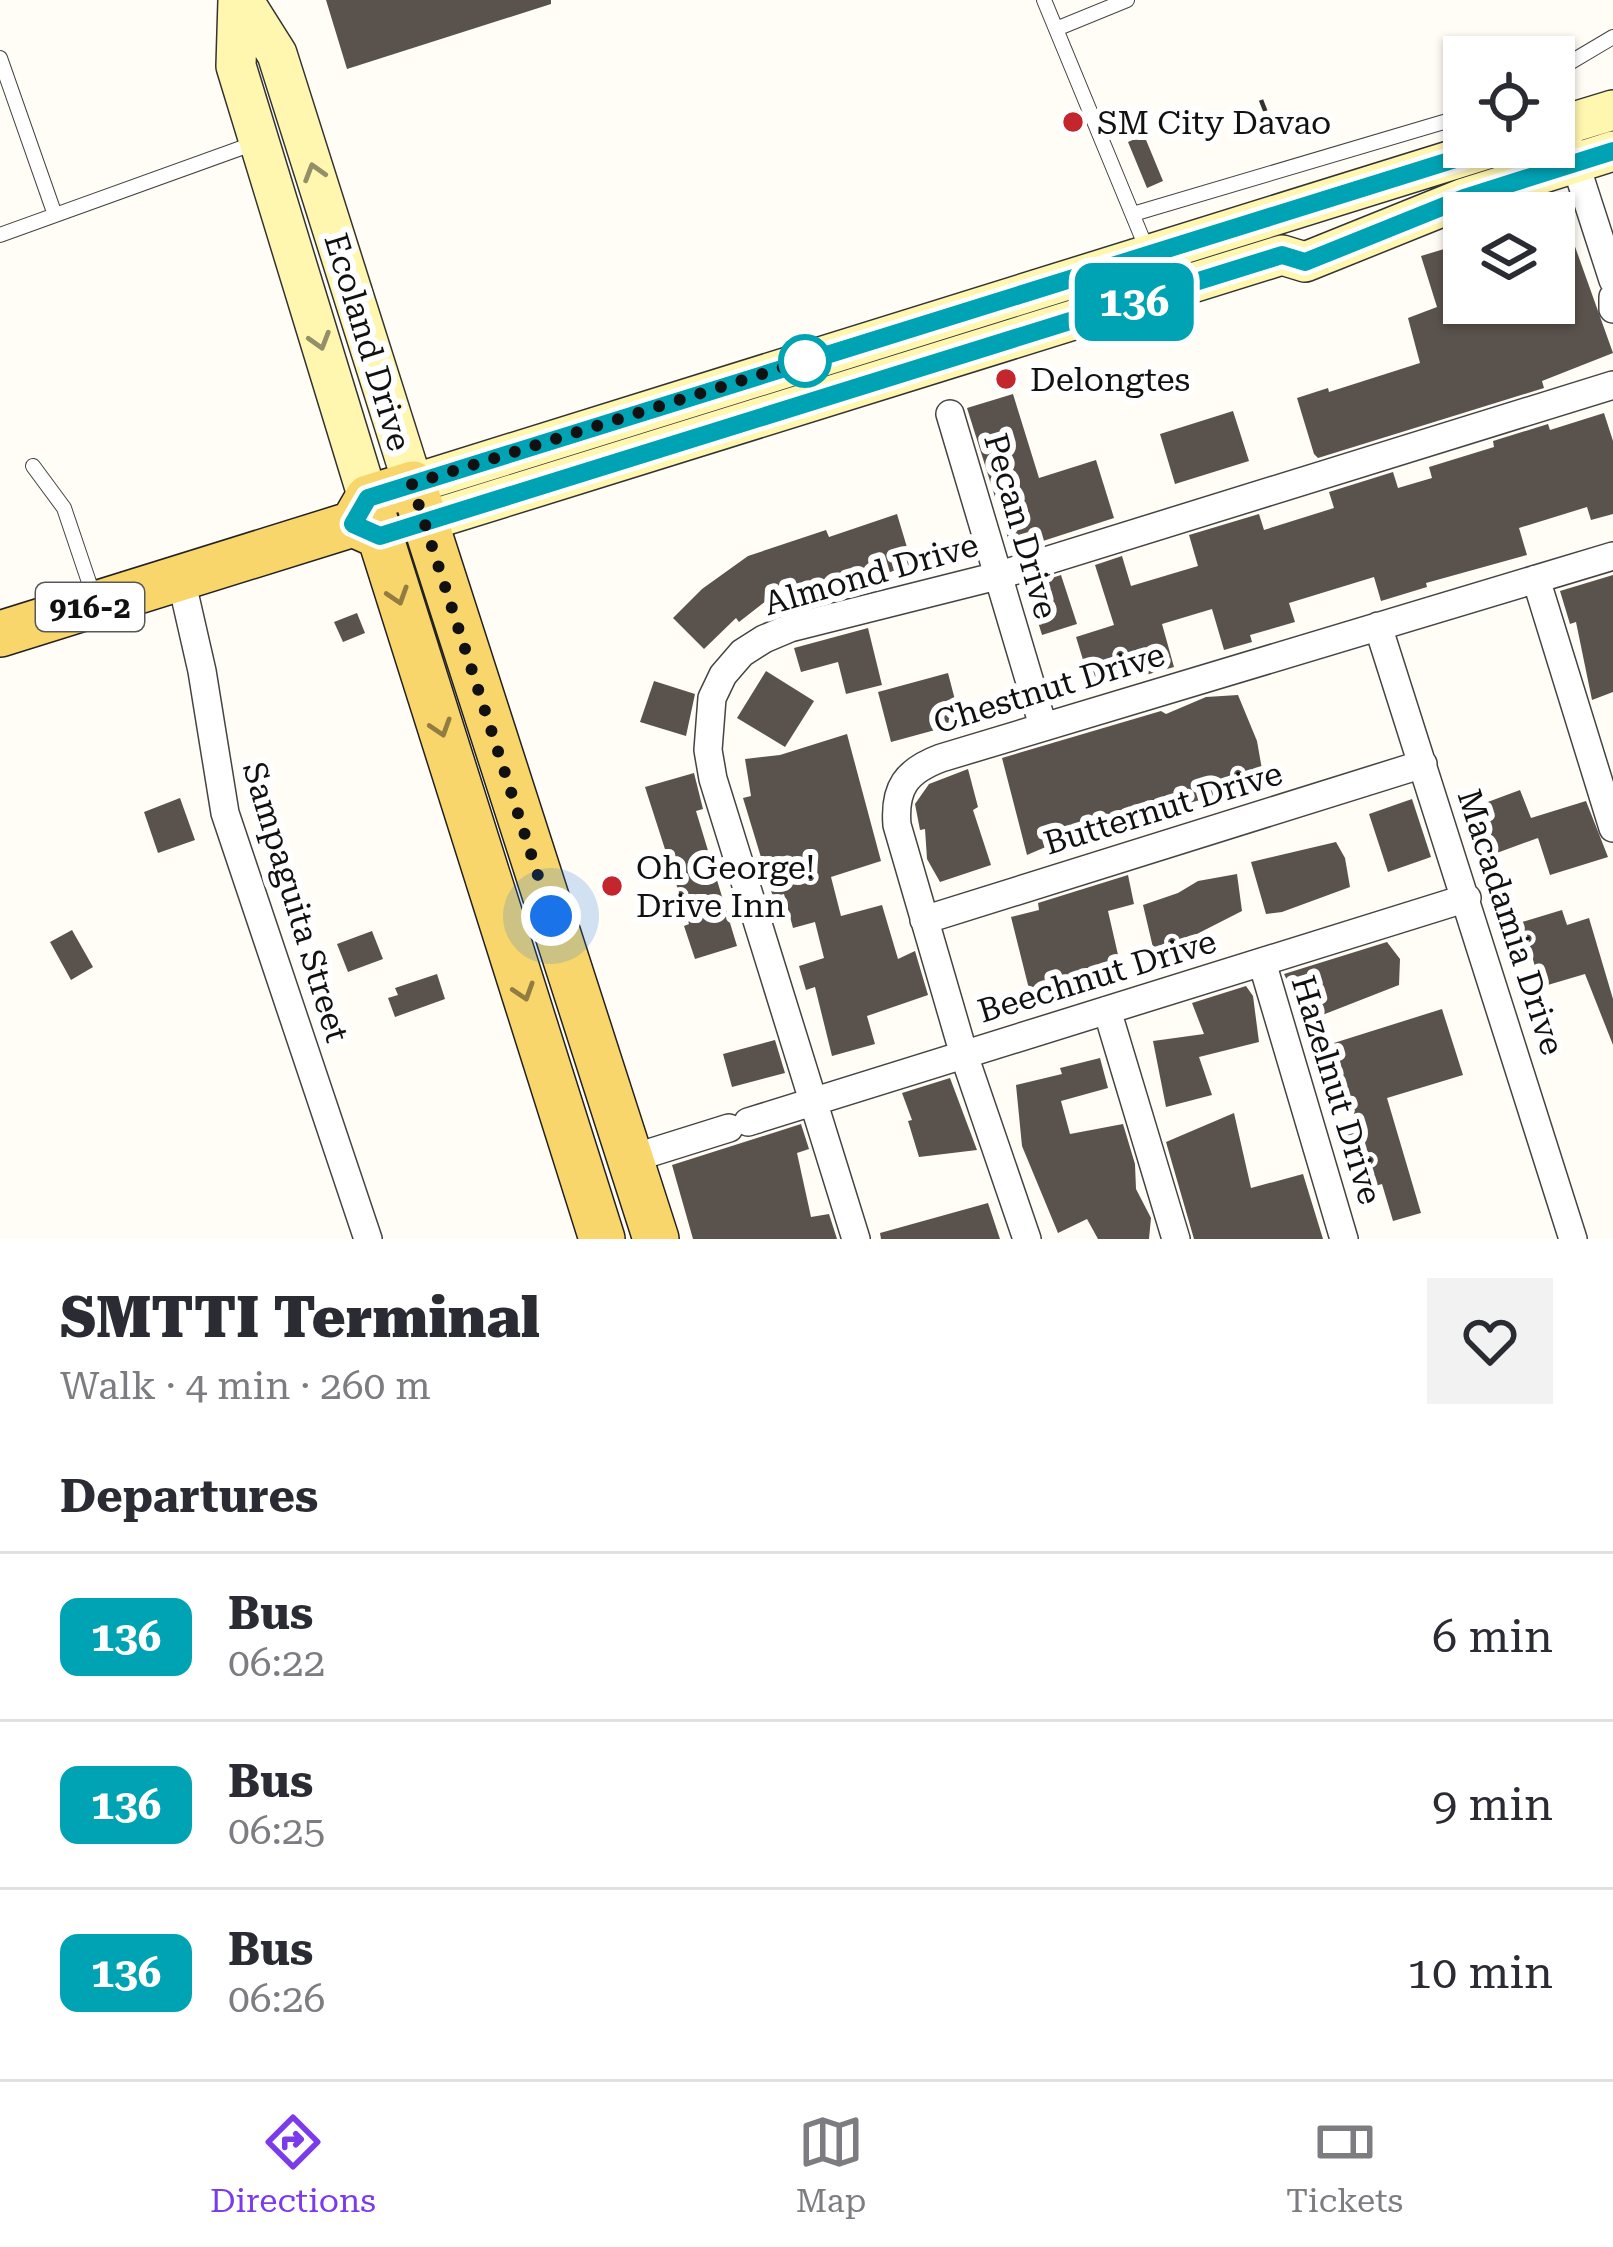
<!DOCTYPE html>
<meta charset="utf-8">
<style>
:root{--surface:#fff;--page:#f2f2f3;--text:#2b2b33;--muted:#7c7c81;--line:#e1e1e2;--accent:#7c3aed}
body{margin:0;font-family:"Roboto Serif",serif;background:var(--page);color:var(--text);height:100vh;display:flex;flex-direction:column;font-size:45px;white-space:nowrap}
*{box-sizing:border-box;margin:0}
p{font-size:39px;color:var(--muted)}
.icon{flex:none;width:66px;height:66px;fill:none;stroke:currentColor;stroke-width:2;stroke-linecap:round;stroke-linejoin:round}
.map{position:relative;height:1239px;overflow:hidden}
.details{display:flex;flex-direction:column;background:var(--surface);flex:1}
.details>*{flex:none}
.badge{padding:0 24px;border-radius:18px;font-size:42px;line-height:78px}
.fabs{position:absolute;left:1443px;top:36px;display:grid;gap:24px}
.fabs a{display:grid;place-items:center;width:132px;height:132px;border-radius:0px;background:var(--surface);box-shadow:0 3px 9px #0004;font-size:60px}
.you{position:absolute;width:60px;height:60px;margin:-30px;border:9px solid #fff;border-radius:50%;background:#1a73e8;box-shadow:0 0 0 18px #1a73e833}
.map>.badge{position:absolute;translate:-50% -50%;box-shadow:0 0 0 6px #fff}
h2{padding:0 60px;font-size:45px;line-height:108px}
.round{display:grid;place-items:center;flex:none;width:126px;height:126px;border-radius:0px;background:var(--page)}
.summary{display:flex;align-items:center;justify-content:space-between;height:204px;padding:0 60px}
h1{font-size:57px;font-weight:800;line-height:90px}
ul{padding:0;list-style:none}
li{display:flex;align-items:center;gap:36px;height:168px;padding:0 60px;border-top:3px solid var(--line)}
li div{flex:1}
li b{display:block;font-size:45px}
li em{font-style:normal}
li .badge{min-width:132px;font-weight:700;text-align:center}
.tab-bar{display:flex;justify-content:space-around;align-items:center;height:168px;border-top:3px solid var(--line);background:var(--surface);font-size:33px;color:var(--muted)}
.tab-bar a{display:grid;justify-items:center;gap:6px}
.tab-bar .active{color:var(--accent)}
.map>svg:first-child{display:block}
</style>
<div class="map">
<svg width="1613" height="1239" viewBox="0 0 1613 1239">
<rect width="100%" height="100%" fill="#fffdf5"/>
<!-- building -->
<path fill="#5a524d" d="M326 0H551V4L347 69Z
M1144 135 1163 181 1147 188 1128 142Z
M1558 199 1613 353 1542 381 1544 388 1318 458 1314 454 1297 398 1328 388 1329 392 1420 363 1408 318 1437 307 1421 256 1464 243V303H1554V200Z
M1013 394 1039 478 1096 460 1114 518 1012 551 967 408Z
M1233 411 1249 461 1175 484 1160 434Z
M1604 413 1613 441V514L1591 520 1587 507 1519 528 1527 555 1426 583 1427 587 1381 601 1374 577 1289 603 1295 622 1250 635 1252 642 1224 650 1212 609 1162 624 1174 667 1128 680 1130 674 1091 686 1076 637 1114 625 1095 565 1122 556 1131 586 1198 566 1189 535 1259 514 1264 530 1334 508 1329 492 1393 472 1398 488 1432 478 1429 467 1494 447 1493 441 1548 424 1550 430Z
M897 514 912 564 787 610 780 590 739 622 736 618 704 649 673 618 702 589 748 556 826 530 829 537Z
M1061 575 1077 624 1042 635 1027 586Z
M1613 575V692L1592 700 1576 622 1570 624 1560 591Z
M357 613 365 633 343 642 334 622Z
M868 628 882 685 846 694 838 662 801 672 794 648Z
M766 671 814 701 785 747 737 718Z
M948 673 961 723 891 742 878 692Z
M654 681 695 694 686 736 640 722Z
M1238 695 1257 741 1263 775 1224 798 1222 794 1156 812 1154 806 1068 834 1069 837 1027 855 1002 758 1161 711 1166 714 1206 697Z
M847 734 881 861 831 877 841 916 882 905 898 959 915 951 928 995 867 1016 875 1044 832 1056 815 987 806 990 799 966 824 958 815 922 793 928 784 894 773 897 743 798 751 796 745 759 780 755Z
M968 769 978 807 973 810 991 865 940 882 927 859 925 829 920 830 915 804 929 784Z
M694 773 703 809 696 811 737 946 695 959 684 926 689 924 645 787Z
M1520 790 1531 818 1586 801 1608 857 1550 875 1538 838 1494 854 1477 806Z
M180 798 195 840 158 853 144 812Z
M1412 799 1431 857 1388 872 1369 814Z
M1336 842 1345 858 1350 887 1282 912 1266 914 1251 862Z
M1237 874 1242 911 1189 938 1191 946 1155 956 1143 905 1178 893 1198 881Z
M1128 875 1134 904 1108 911 1124 981 1032 1001 1011 917 1039 910 1038 903Z
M1562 910 1567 925 1589 918 1613 999V1045L1585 974 1541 987 1522 922Z
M72 930 93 967 71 980 50 942Z
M372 931 383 959 348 972 337 944Z
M1387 942 1400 959 1399 985 1307 1021 1284 974Z
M437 974 445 999 395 1017 388 998 398 995 395 988Z
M1246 986 1253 996 1259 1042 1199 1057 1212 1095 1166 1107 1153 1041 1204 1034 1192 1003Z
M1442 1009 1463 1075 1387 1098 1421 1213 1393 1221 1382 1184 1368 1188 1359 1160 1355 1162 1346 1132 1358 1129 1342 1075 1328 1079 1318 1048Z
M775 1040 785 1073 732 1087 723 1054Z
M1100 1058 1108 1088 1061 1101 1070 1134 1123 1124 1135 1164 1136 1189 1151 1218 1149 1239H1098L1087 1219 1058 1233 1022 1146 1016 1085 1062 1074 1060 1068Z
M950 1078 977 1150 919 1157 908 1121 912 1120 902 1093Z
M1234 1113 1251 1188 1303 1174 1323 1239H1194L1166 1142Z
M801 1124 809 1149 797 1153 811 1217 829 1214 837 1239H693L672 1165Z
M988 1203 1000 1239H881L880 1233Z"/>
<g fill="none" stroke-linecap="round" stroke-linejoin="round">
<!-- lane casing -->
<g stroke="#444" stroke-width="16">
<path id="lane" d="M1044 0 1148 252
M1056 29 1127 0
M0 58 55 215
M1554 72 1613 37
M1133 214 1464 116
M0 235 255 143
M33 466 64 508 95 600"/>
</g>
<!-- street casing -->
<g stroke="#444" stroke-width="30">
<path id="street" d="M1570 147 1613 280
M1613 297V309
M950 414 1043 726
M181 579 202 671 225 813 368 1239
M1536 579 1613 828
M1378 626 1573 1239
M924 920 1423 764
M1262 962 1344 1239
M1107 1010 1176 1239
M748 1122 1467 898
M630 1159 729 1128
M856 1239 713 779 708 750 712 698 723 675 742 653 764 639 790 628 997 576 1613 385
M1027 1239 964 1055 897 825C894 788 906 771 941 758L1613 556"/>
</g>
<!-- secondary casing -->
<g stroke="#333" stroke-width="42">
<path id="secondary" d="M238 0 236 66 368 498
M243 0 277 54 413 484 1494 147
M1554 128 1613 110
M424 522 1282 255 1305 262 1464 198 1613 151"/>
</g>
<!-- primary casing -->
<g stroke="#222" stroke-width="48">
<path id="primary" d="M368 498 602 1239
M353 524 368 498 413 484 656 1239
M0 634 353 524 380 536"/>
</g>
<!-- path -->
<path stroke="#333" stroke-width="4.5" stroke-dasharray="12 6" stroke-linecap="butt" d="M1261 100 1270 123"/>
<!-- lane -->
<use href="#lane" stroke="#fff" stroke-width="14"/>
<!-- street -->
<use href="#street" stroke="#fff" stroke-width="27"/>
<!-- secondary -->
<use href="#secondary" stroke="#fff6b0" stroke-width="39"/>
<!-- primary -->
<use href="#primary" stroke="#f9d66b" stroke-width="45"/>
</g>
<!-- one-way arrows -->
<defs><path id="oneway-chevron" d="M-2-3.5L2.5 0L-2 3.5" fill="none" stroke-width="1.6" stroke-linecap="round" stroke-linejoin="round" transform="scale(3)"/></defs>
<g stroke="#948f68">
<use href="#oneway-chevron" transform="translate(314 172) rotate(-107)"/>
<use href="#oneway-chevron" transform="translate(320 341) rotate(73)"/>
</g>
<g stroke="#917d42">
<use href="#oneway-chevron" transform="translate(398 596) rotate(72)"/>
<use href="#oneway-chevron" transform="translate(441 728) rotate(72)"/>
<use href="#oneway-chevron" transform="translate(524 992) rotate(72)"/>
</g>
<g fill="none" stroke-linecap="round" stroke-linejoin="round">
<!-- line casing -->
<g stroke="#fff" stroke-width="27">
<path id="line" d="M1494 147 368 498 353 524 380 536 1282 255 1305 262 1464 198 1613 151"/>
</g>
<!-- line -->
<use href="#line" stroke="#00a3b4" stroke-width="18"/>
<!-- walk -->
<path stroke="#111" stroke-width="12" stroke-dasharray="0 21.6" d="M551 916 412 484 816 357 805 361"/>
</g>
<!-- markers -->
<g fill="#c4262e" stroke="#fff" stroke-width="4.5">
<circle cx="1073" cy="122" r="12"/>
<circle cx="1006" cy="379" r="12"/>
<circle cx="612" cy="886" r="12"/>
</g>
<circle fill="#fff" stroke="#00a3b4" stroke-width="6" cx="805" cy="361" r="24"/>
<g text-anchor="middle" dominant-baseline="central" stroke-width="12" stroke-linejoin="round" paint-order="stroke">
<!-- shield labels -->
<rect fill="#fff" stroke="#585858" stroke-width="3" x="36" y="583" width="108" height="48" rx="9"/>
<g font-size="30" font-weight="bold" fill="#111">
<text x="90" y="607">916-2</text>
</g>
<!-- poi labels -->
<g font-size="33" fill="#111" stroke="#fff" text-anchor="start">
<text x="1097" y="122">SM City Davao</text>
<text x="1030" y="379">Delongtes</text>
<text x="636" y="867">Oh George!<tspan x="636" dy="38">Drive Inn</tspan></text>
</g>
<!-- street labels -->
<g font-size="33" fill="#111" stroke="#fff">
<text transform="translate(368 342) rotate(73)">Ecoland Drive</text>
<text transform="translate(1021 526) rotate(74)">Pecan Drive</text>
<text transform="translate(871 574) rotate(-16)">Almond Drive</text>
<text transform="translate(1049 688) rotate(-17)">Chestnut Drive</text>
<text transform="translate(1163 808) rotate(-17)">Butternut Drive</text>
<text transform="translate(296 902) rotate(73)">Sampaguita Street</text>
<text transform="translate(1511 922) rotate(72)">Macadamia Drive</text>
<text transform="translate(1097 976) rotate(-17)">Beechnut Drive</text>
<text transform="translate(1337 1090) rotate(73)">Hazelnut Drive</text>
</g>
</g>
</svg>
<div class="fabs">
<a><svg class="icon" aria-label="locate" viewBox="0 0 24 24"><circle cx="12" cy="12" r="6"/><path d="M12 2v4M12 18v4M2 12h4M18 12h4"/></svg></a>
<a><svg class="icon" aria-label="layers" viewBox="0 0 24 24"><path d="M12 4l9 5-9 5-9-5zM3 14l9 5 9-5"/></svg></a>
</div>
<div class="you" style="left:551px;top:916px"></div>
<b class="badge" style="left:1134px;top:302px;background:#00a3b4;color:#fff">136</b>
</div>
<section class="details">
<div class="summary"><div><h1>SMTTI Terminal</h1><p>Walk · 4 min · 260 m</p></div><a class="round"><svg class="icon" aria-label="heart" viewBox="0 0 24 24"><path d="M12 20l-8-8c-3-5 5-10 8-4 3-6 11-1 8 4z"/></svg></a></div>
<h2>Departures</h2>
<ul>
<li><span class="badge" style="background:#00a3b4;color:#fff">136</span><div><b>Bus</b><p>06:22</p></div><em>6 min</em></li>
<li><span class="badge" style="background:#00a3b4;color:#fff">136</span><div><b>Bus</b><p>06:25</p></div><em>9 min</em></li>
<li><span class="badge" style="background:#00a3b4;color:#fff">136</span><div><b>Bus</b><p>06:26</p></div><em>10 min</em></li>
</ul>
</section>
<nav class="tab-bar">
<a class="active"><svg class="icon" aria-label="directions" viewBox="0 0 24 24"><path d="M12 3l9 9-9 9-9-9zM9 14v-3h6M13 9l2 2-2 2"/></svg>Directions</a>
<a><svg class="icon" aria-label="map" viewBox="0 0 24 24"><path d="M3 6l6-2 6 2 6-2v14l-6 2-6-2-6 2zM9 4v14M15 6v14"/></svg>Map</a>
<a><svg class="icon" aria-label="tickets" viewBox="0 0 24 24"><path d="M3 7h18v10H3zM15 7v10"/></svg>Tickets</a>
</nav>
